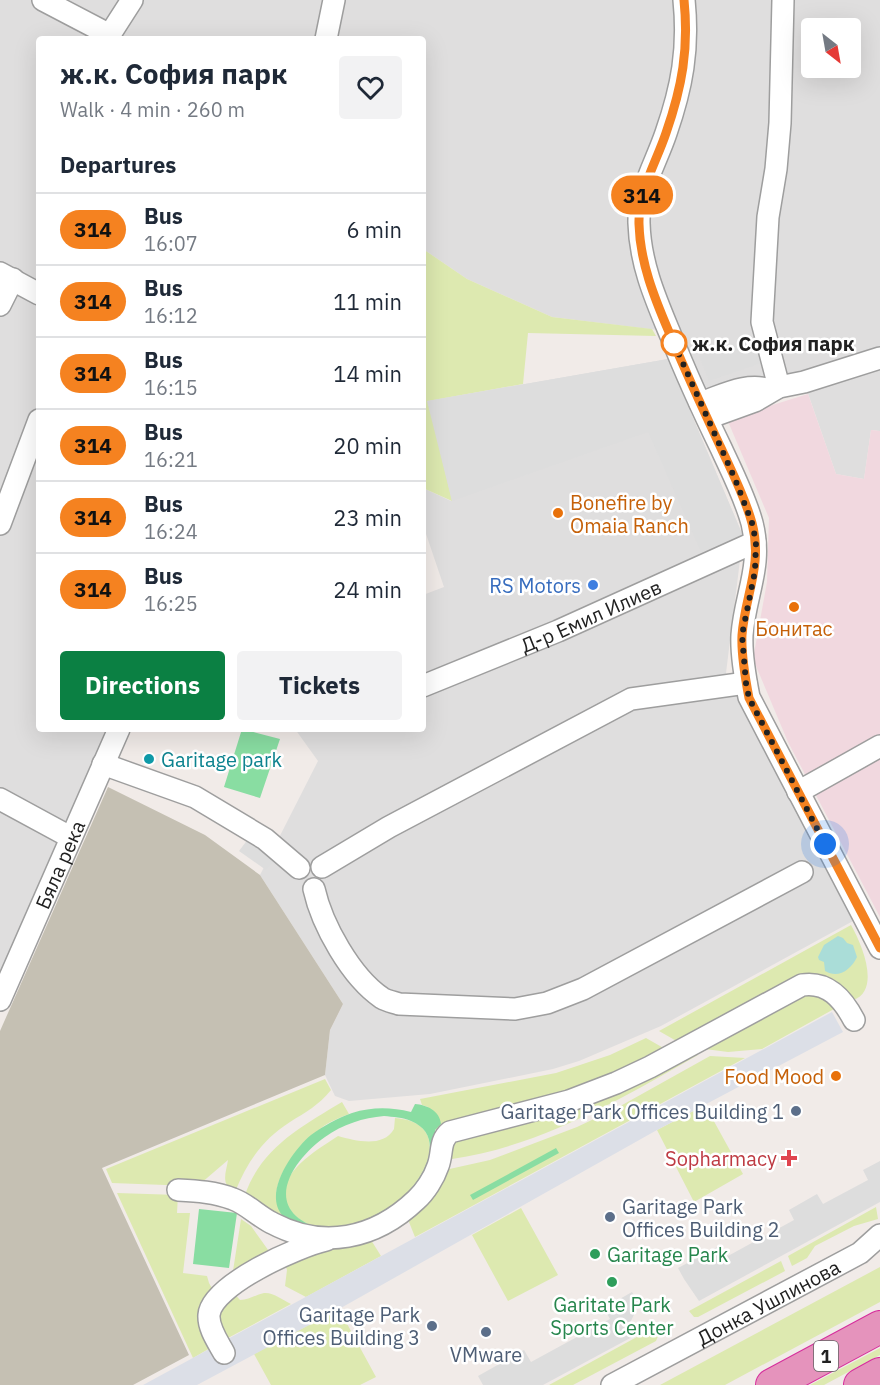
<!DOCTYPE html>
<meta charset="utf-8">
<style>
:root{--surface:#fff;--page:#f2f2f3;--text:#1f2937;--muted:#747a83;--line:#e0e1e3;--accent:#0b8043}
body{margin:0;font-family:"IBM Plex Sans",sans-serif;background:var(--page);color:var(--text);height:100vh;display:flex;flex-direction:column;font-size:22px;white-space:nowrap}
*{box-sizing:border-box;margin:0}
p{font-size:20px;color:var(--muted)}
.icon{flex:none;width:33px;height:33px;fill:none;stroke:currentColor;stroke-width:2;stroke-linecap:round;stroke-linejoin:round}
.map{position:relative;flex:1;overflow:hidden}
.details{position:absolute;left:36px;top:36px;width:390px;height:696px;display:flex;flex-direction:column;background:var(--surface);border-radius:6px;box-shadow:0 6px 24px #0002}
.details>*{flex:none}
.badge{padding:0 12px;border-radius:20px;font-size:21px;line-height:39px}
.needle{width:39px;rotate:149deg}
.controls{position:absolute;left:801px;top:18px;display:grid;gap:12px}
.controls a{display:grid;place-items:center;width:60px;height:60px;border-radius:6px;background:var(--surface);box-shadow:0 6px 24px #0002;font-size:30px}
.you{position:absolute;width:30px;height:30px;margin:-15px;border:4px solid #fff;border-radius:50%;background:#1a73e8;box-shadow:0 0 0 9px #1a73e833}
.map>.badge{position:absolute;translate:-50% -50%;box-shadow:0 0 0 3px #fff}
h2{padding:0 24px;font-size:22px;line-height:54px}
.round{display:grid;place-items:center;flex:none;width:63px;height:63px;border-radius:6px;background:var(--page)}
.headline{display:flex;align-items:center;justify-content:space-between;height:102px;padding:0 24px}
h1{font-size:28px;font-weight:800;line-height:45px}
.cta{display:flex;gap:12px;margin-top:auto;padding:12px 24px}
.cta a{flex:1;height:69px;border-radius:6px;background:var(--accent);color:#fff;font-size:24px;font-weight:800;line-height:69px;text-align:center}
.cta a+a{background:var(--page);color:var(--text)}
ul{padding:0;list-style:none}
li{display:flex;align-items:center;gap:18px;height:72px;padding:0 24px;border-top:2px solid var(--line)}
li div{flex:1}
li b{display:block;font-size:22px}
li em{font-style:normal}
li .badge{min-width:66px;font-weight:700;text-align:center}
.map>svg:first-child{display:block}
</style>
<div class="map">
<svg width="880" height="1385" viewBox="0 0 880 1385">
<rect width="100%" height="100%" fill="#f1ebe8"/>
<!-- residential -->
<path fill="#dfdede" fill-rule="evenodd" d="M0 0H880V431L871 430 864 479 836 474 804 382 708 411 674 332 552 317 467 279 423 249V39H39V729H119L0 1000ZM812 28H850V68H812Z
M668 359 743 536 726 673 853 921 661 1026 579 1061 553 1069 430 1094 349 1101 335 1096 325 1075 330 1030 343 1004 260 875 318 761 295 729H423V595L444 587 423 525V488L451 501 427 401Z"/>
<!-- commercial -->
<path fill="#f1d8df" d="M808 394 836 474 864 479 871 430 880 431V917L788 742 753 659 767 582 769 518 727 419Z"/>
<!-- construction -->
<path fill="#c5c0b3" d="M108 787 205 835 260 875 343 1004 330 1030 325 1075 102 1168 189 1355 133 1385H0V1031Z"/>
<!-- grass -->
<path fill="#dde9b0" d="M423 249 467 279 552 317 652 329 656 336 528 333 523 384 428 401 452 501 423 488Z
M851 925C864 948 880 991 853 1000L827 980 680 1043 659 1031Z
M808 989 835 1006 834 1009 762 1049 728 1052 705 1049Z
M646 1038 667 1050 635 1068 437 1134 428 1107 422 1105 420 1099 556 1073 610 1055Z
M685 1054 698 1055C621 1099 541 1146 452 1159L449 1157V1140Z
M710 1056 745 1058 415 1237 409 1222 408 1214 445 1170 490 1160 577 1127 615 1109Z
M325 1079 331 1090C319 1105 306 1112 290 1122 263 1139 247 1162 235 1192 220 1185 226 1173 228 1160L200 1184 192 1186 112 1183 106 1169Z
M342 1102 349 1114C339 1118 328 1122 320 1129 300 1145 267 1181 279 1208 281 1214 286 1219 290 1223L245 1195C261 1148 302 1126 342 1102Z
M705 1105 743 1174 694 1202 657 1130Z
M395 1118C446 1122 433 1167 406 1194 385 1214 348 1232 318 1227 308 1225 298 1220 291 1211 266 1179 317 1150 338 1136 356 1141 383 1148 394 1129Z
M117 1193 178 1195 177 1213H190L183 1273 207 1276 209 1283 214 1292C196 1321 195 1317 212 1347L193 1358Z
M876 1207 878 1219 854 1226 815 1246 807 1258 792 1266 788 1256Z
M521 1208 558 1275 508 1301 472 1235Z
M241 1219 251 1226 271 1254 236 1275 233 1271Z
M371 1240 381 1256 306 1297 285 1286 287 1270 284 1261 310 1250Z
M781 1261 785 1271 698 1317H694L689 1311Z
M880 1267V1302L725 1385H660Z
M233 1292 240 1300C249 1300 255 1295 264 1293 273 1292 283 1300 291 1304L228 1338C215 1317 217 1310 233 1292Z
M339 1309 376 1377 360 1385H271L254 1354Z
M657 1326 659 1334 656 1341 573 1385H549Z
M880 1348V1355L824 1385H810Z"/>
<!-- pitch -->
<path fill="#89dda2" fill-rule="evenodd" d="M242 729 280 739 260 798 224 787Z
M415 1104C427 1105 440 1111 441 1124L435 1130 437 1134V1159L393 1214 323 1236C312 1231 289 1223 282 1215 263 1192 293 1150 311 1135 323 1126 338 1118 352 1113 372 1107 390 1107 411 1112ZM384 1116C393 1117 403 1117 411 1121 450 1137 420 1186 397 1202 375 1217 347 1231 320 1227 310 1226 303 1222 296 1216 269 1191 303 1152 325 1137 343 1124 363 1118 384 1116Z
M556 1148 559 1153 473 1200 470 1195Z
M199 1209 237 1213 229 1268 193 1264Z"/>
<!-- parking -->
<path fill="#ddd" d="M749 342 764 362 709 381 699 356Z
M668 359 743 536 701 552 648 432 452 501 427 401Z
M248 839 276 859 266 870 239 851Z
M880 1161V1202L699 1301 684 1279 678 1268 721 1245 728 1256 794 1220 789 1210 817 1194 823 1204 868 1180 863 1170Z
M632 1292 639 1304 630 1323 634 1336 543 1385H483L478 1376 524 1350 531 1362 610 1319 604 1308Z"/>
<!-- plaza -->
<path fill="#dcdfe7" d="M832 1012 843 1032 657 1130 339 1309 197 1385H143Z"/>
<!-- water -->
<path fill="#aaddd8" d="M838 936 843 938 847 943 853 945 857 957C851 970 838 979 825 971L824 962 819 960 818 957 824 945Z"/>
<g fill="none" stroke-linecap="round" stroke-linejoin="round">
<!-- minor casing -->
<g stroke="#9e9e9e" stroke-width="24">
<g id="minor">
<path d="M43 0 108 34"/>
<path d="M684 0C689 49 682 87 666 133 656 163 638 191 639 223 640 264 656 300 671 336 686 374 703 411 721 448 732 472 745 497 752 523 763 566 745 594 742 635 741 655 745 677 749 697L880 948"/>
<path d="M107 39 132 0"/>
<path d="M326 39 334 0"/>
<path d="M0 273 39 294"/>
<path d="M0 305 13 279"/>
<path d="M779 387 762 322 768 217 776 169 780 123 783 0"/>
<path d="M700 403C724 395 746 382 771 390"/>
<path d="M708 418 755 401 779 387 804 382 880 358"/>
<path d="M0 524 39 420"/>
<path id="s1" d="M423 686 558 631 755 542"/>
<path d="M103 764 195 797 265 839 299 868"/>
<path d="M798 792 880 746"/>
<path d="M0 799 70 837"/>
<path d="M322 867 389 827 631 699 746 683"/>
<path d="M314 889C322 925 351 977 382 998 387 1001 393 1002 399 1004L515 1009 547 1003 583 989 802 872"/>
<path id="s2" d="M0 1000 119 729"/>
<path d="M178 1190C197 1191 215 1192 233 1199 247 1204 258 1216 272 1223 323 1250 375 1239 416 1200 425 1192 434 1178 438 1166 443 1153 439 1141 450 1132L569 1101 616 1083 650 1067 802 985C828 981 843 999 854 1020"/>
<path d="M224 1353C218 1342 208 1328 209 1315 211 1285 299 1246 326 1240"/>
<path id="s3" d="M612 1385 860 1253 880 1235"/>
</g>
</g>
<!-- highway casing -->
<g stroke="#d62d9c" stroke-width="34">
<path id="highway" d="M772 1385 880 1327
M860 1385 880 1374"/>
</g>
<!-- minor -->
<use href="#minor" stroke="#fff" stroke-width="21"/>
<!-- highway -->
<use href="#highway" stroke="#e593bc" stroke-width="32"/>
</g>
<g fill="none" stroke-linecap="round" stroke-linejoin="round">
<!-- line casing -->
<g stroke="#fff" stroke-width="14">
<path id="line" d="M684 0C689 49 682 87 666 133 656 163 638 191 639 224 640 262 654 297 669 332 685 371 703 409 721 448 732 472 745 497 752 523 763 565 745 595 742 635 741 655 745 677 749 698L880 948"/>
</g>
<!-- line -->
<use href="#line" stroke="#f58220" stroke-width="9"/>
<!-- walk -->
<path stroke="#212121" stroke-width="6" stroke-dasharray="0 10.8" d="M674 343 672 339 735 479 752 523 756 542 755 571 742 635 746 683 749 698 825 844"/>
</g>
<!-- markers -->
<circle fill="#fff" stroke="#f58220" stroke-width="3" cx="674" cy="343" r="12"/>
<g fill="#e8710a" stroke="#fff" stroke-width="2">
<circle cx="558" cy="513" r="6"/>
<circle cx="794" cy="607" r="6"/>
<circle cx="836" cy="1076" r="6"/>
</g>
<circle fill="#3f7fe0" stroke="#fff" stroke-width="2" cx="593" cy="585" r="6"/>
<circle fill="#0f9aa8" stroke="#fff" stroke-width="2" cx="149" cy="759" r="6"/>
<g fill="#5c6f8a" stroke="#fff" stroke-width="2">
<circle cx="796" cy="1111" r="6"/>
<circle cx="610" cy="1217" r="6"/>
<circle cx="432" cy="1326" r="6"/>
<circle cx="486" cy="1332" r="6"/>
</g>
<path fill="#e0444e" stroke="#fff" stroke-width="2" d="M786 1149h6v6h6v6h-6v6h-6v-6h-6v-6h6z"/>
<g fill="#2e9e5b" stroke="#fff" stroke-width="2">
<circle cx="595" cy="1254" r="6"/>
<circle cx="612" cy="1282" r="6"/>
</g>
<g text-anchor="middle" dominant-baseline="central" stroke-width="5" stroke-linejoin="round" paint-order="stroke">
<!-- shield labels -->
<rect fill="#fff" stroke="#646464" stroke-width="1.5" x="814" y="1341" width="24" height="30" rx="4.5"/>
<g font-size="18" font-weight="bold" fill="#212121">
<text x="826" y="1356">1</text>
</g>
<!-- stop labels -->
<g font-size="20" font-weight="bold" fill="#212121" stroke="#fff" text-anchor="start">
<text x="692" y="343">ж.к. София парк</text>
</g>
<!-- food labels -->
<g font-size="20" fill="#c56008" stroke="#fff" text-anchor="start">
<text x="570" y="502">Bonefire by<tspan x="570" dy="23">Omaia Ranch</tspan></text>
<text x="794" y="628" text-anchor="middle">Бонитас</text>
<text x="824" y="1076" text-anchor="end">Food Mood</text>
</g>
<!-- shop labels -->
<g font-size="20" fill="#366cbe" stroke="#fff" text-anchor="end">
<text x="581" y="585">RS Motors</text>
</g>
<!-- street labels -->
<g font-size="20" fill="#212121" stroke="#fff">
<text stroke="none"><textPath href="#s1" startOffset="182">Д-р Емил Илиев</textPath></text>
<text stroke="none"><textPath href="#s2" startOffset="148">Бяла река</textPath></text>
<text stroke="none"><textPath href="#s3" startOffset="177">Донка Ушлинова</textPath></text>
</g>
<!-- culture labels -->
<g font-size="20" fill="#0d838f" stroke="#fff" text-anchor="start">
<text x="161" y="759">Garitage park</text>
</g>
<!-- service labels -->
<g font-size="20" fill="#4e5e75" stroke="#fff" text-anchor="end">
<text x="784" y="1111">Garitage Park Offices Building 1</text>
<text x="622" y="1206" text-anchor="start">Garitage Park<tspan x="622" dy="23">Offices Building 2</tspan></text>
<text x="420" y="1314">Garitage Park<tspan x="420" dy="23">Offices Building 3</tspan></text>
<text x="486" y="1354" text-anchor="middle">VMware</text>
</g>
<!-- health labels -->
<g font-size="20" fill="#be3a42" stroke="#fff" text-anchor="end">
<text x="777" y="1158">Sopharmacy</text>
</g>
<!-- leisure labels -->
<g font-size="20" fill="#27864d" stroke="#fff" text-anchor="start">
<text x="607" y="1254">Garitage Park</text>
<text x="612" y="1304" text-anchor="middle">Garitate Park<tspan x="612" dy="23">Sports Center</tspan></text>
</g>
</g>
</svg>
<div class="controls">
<a><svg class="needle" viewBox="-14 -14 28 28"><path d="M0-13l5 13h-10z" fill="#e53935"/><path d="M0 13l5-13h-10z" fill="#747a83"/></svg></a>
</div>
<div class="you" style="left:825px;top:844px"></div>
<b class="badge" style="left:642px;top:195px;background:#f58220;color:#111">314</b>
<section class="details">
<div class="headline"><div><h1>ж.к. София парк</h1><p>Walk · 4 min · 260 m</p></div><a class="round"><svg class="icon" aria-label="heart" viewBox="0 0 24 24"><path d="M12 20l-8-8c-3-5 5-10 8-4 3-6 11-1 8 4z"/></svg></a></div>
<h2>Departures</h2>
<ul>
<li><span class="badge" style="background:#f58220;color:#111">314</span><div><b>Bus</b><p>16:07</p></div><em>6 min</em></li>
<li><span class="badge" style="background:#f58220;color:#111">314</span><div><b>Bus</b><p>16:12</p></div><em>11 min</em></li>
<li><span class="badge" style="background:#f58220;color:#111">314</span><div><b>Bus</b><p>16:15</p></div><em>14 min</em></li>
<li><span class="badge" style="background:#f58220;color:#111">314</span><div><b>Bus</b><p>16:21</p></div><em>20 min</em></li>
<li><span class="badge" style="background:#f58220;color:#111">314</span><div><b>Bus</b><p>16:24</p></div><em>23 min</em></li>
<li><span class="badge" style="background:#f58220;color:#111">314</span><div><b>Bus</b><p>16:25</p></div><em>24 min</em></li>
</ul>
<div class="cta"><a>Directions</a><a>Tickets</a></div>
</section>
</div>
